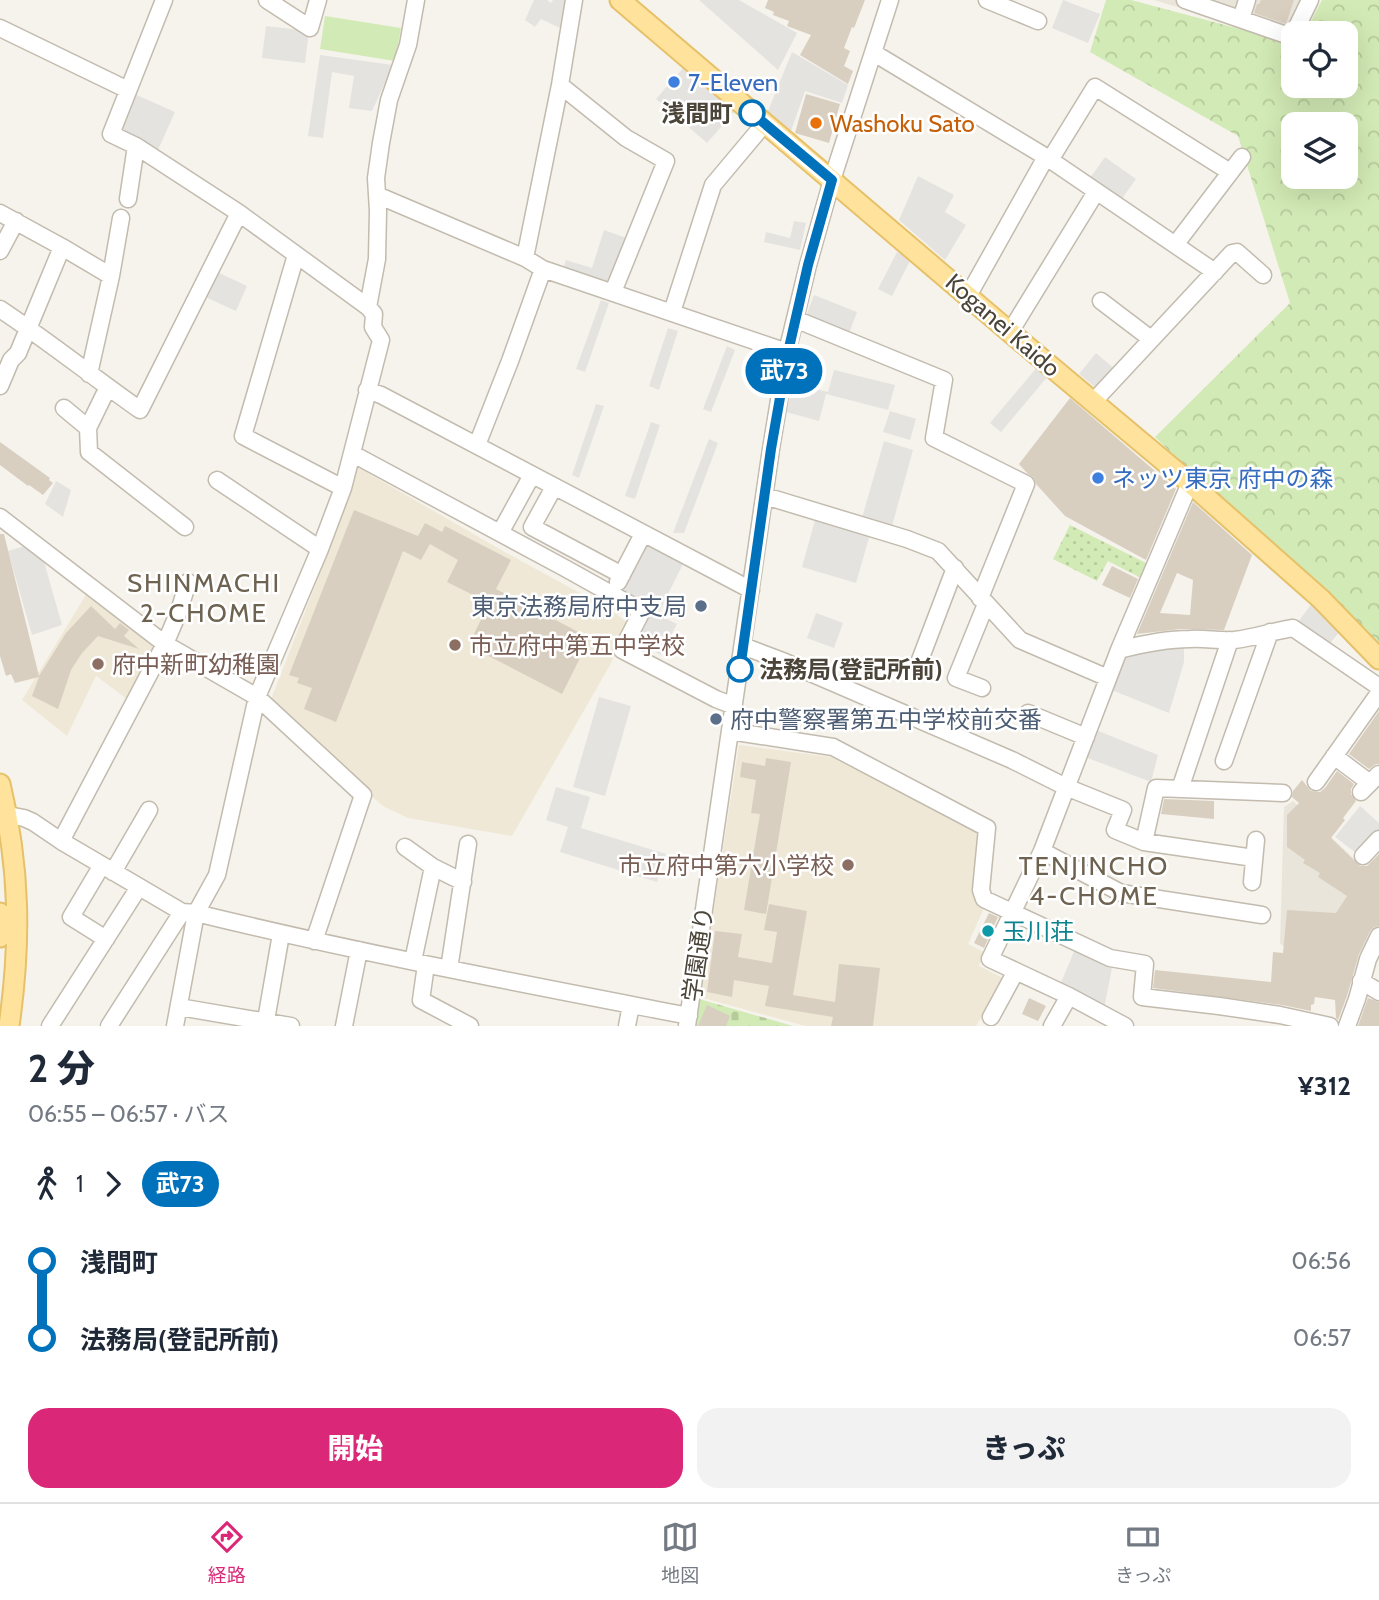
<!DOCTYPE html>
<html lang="ja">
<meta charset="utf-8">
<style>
:root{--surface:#fff;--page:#f2f2f3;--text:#1f2937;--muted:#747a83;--line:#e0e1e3;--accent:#db2777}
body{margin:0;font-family:Cabin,"Noto Sans JP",sans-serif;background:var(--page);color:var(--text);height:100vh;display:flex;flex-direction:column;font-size:26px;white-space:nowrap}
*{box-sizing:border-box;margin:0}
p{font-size:23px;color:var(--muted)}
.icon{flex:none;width:38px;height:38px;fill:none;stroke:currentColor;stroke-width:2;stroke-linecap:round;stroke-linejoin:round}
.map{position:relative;height:1026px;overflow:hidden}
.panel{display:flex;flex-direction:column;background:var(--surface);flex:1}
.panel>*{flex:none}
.badge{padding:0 14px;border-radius:23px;font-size:24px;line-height:46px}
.buttons{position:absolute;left:1281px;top:21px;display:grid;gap:14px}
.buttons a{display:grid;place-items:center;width:77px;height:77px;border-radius:14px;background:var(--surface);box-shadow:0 7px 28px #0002;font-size:35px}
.map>.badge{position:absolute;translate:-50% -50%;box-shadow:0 0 0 4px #fff}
.legs{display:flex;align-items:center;gap:10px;height:77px;padding:0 28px;font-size:23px}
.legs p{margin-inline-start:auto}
.overview{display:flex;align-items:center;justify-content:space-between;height:119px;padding:0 28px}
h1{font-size:38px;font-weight:800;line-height:52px}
.button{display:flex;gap:14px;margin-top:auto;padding:14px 28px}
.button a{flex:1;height:80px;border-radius:21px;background:var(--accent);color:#fff;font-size:28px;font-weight:800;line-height:80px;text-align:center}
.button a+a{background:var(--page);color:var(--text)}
ul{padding:0 28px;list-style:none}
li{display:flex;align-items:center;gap:24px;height:77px;font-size:26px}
li i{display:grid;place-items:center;width:10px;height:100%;margin:0 9px;background:currentColor}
li i::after{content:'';width:18px;height:18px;margin:-9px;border:5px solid;border-radius:50%;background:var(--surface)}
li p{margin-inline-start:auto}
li:first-child i{background:linear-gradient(#0000 50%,currentColor 0)}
li:last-child i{background:linear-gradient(currentColor 50%,#0000 0)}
.dock{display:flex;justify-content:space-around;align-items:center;height:98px;border-top:2px solid var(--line);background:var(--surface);font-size:19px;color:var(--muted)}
.dock a{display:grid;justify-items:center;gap:4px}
.dock .selected{color:var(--accent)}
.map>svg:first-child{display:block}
</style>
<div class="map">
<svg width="1379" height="1026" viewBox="0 0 1379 1026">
<defs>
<pattern id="green-dots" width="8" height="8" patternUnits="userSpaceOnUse" patternTransform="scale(1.75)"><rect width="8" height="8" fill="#d2eab5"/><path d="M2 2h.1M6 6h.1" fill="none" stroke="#b6ca9c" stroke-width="1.8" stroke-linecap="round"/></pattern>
<pattern id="forest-crowns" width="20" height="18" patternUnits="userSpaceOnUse" patternTransform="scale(1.75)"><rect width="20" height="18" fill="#d2eab5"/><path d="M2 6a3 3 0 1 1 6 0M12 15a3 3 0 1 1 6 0" fill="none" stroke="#b6ca9c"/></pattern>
<pattern id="cemetery-stones" width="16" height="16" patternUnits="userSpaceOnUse" patternTransform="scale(1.75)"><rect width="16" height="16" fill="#d2eab5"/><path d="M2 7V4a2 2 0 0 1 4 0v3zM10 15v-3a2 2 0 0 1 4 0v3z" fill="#b6ca9c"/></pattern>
</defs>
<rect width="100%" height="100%" fill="#f6f3ec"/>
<!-- residential -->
<path fill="#eae5da" d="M1154 0H1313L1292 41Z
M1293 801 1369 873 1379 891V932L1366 955 1283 946 1280 943 1284 807Z"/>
<!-- education -->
<path fill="#efe8d6" d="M354 465 503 551 611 610 629 624 610 665 512 836 408 818 383 806 268 707 337 530Z
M87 593 159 652 131 702 96 676 67 736 22 700Z
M739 745 830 757 977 829 975 900 984 908 968 944 984 952 979 966 1005 979 976 1026H805L700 997Z"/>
<!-- green -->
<path fill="url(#green-dots)" d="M1070 525 1150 565 1143 579 1108 561 1097 581 1053 559Z"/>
<!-- forest -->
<path fill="url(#forest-crowns)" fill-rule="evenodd" d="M1106 0H1131L1293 43V86H1346V33H1305L1322 0H1379V654L1155 437 1290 303 1238 136 1090 52ZM1293 124H1346V177H1293Z"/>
<!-- cemetery -->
<path fill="url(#cemetery-stones)" d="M699 999 793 1026H694Z"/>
<!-- pitch -->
<path fill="#d2eab5" d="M325 16 401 28 395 61 320 49Z"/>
<!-- parking -->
<path fill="#e5e3e0" d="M534 0H547L551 3 553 0H578L568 32 541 19 535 27 525 20Z
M699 0H739L797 33 778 70Z
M1063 0 1100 14 1088 43 1052 28Z
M266 26 309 31 305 63 262 58Z
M792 52 848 85 842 103 805 91 791 131 768 111Z
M320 55 393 65 372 111 349 108 354 76 332 72 323 138 308 136Z
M684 67 735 111 707 143 656 99Z
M132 93 175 112 157 152 115 134Z
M1105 157 1136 179 1121 200 1090 178Z
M918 176 954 195 945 212 966 225 945 260 899 220Z
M794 221 806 223 800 250 764 242 766 232 790 238Z
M604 230 632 240 616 290 562 272 566 260 592 268Z
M897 252 911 259 892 296 878 289Z
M213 270 247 286 236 311 201 295Z
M814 295 857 312 847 339 804 321Z
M601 300 609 303 585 372 576 369Z
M668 328 678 331 659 390 649 386Z
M727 346 735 350 711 412 703 409Z
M1096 353 1117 371 1100 391 1079 374Z
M1038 366 1048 376 1001 432 990 423Z
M834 370 895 385 888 410 826 394 819 421 786 412 794 383 828 392Z
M596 404 604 406 579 478 572 475Z
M890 411 916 419 910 440 883 432Z
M651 422 660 425 635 499 625 496Z
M709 439 718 443 684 533H673Z
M884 441 913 450 892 526 862 518Z
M56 481 71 490 63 517 45 504Z
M817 513 871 531 856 583 802 567Z
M648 543 684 562 659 612 622 591Z
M25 546 43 558 62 625 32 635 8 551Z
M1313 602 1341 630 1326 648 1294 627Z
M649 610 677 624 661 655 633 640Z
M816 613 843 623 834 648 807 638Z
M1184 646V662L1169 713 1109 689 1124 653Z
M599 697 631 706 605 796 573 787Z
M1096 730 1158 755 1151 782 1085 757Z
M556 787 590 797 581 828 666 854 657 882 560 852 568 827 546 820Z
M1360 806 1379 823V833L1360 856 1335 837Z
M1075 949 1112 968 1104 1009 1060 985Z"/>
<!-- building -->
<path fill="#d8cfc1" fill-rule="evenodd" d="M768 0H865L854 28 852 27 844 48 850 51 844 66 853 71 848 84 800 55 811 35 787 26 789 21 773 15 774 12 765 8Z
M1261 0H1294L1286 24 1254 13 1257 4H1259Z
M806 94 840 104 829 143 795 133Z
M1070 398 1176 489 1146 560 1065 516 1036 484 1034 478 1027 473 1019 464Z
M0 442 50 478 49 480 53 483 43 495 29 485 28 486 0 465Z
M1193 502 1252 555 1224 630 1181 629 1137 634ZM1177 573 1193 580 1190 615 1160 613Z
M354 510 418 536 425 523 442 532 445 526 511 560 496 589 590 638 562 694 475 649 481 640 473 636 489 603 447 582 458 560 430 544 421 560 403 551 336 722 304 709 312 688 297 683 299 678 289 675Z
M0 534H4L39 676 66 633 91 606 115 629 120 623 129 630 124 636 139 649 98 636 82 653 71 670 58 709 32 696 39 677 15 683 11 674 6 676 0 656Z
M1112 566 1138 579 1130 598 1102 585Z
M1379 711V764H1376L1369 769 1349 754Z
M766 758 791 762 766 914 744 910 760 814 751 813 756 780 740 777 742 762 765 766Z
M1337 771 1354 784 1351 789V794L1356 801 1343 818 1345 820 1331 838 1360 866H1367L1379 854V926L1374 927 1370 931 1359 954 1347 996 1338 1020 1336 1018 1335 1000 1315 997 1314 1004 1311 1005V1011L1282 1005 1153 988 1155 970 1271 982 1273 952 1283 953 1287 910 1336 913 1347 896 1318 877 1320 873 1303 863 1305 860 1287 847V815L1299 803 1292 797 1293 791 1302 780 1311 791 1320 792 1325 788Z
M1164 799 1214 801V819L1161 814Z
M769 904 807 911 793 995 835 1002 839 964 880 968 873 1026H831L833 1017 765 1006 769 986 734 980 732 997 707 992 715 931 742 934 738 957 772 963 777 932 764 930Z
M989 913 998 917 984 948 974 943Z
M1029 998 1046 1006 1038 1021 1022 1014Z
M1368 998 1379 1002V1026H1358Z
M707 1005 730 1016 726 1026H698Z"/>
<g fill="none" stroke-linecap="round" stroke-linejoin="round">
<!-- minor casing -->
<g stroke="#c2bbae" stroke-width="19">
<path id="minor" d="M164 0 111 134 136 146 239 213 368 307 374 314 373 327 381 340 343 488 320 549 257 697 217 875 196 913 175 1026
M267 0 310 28 318 0
M987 0 1038 21
M1185 0 1292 37 1293 34
M1241 19 1247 0
M0 28 128 90
M1294 33 1310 0
M874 53 1046 157 1215 272
M560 85 626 138 666 161 613 292
M1050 160 1095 87 1230 172
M377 195 525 258 543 269 787 352
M128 199 136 146
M0 213 62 247 18 353 11 360 0 386
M1175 245 1242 157
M62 247 111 276
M0 251 16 221
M296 255 243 436 343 488
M525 258 560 85 574 0
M968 296 1046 157
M1101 301 1151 339
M368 307 377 259 378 211 376 178 381 143 389 100 408 45 416 0
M0 309C48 341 93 377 140 410L239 213
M672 312 713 185 765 123
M795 319 944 380 934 438 1026 484 980 598
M1010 332 1096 192
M89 374 111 276 121 218
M108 387 88 428 89 452 185 527
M367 390 381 395 751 590
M1093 402 1232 253 1237 252 1263 275
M64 408 88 428
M477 445 510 361 543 269
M353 454 563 567 642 611 622 650 716 699 734 706
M217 480 320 549
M554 487 532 527 622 575
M765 496 907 539 938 551 1020 640 1108 678
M0 517 165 644 257 697 363 795 314 941
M500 533 532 475
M618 582 643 534
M743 646 785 662 1012 760 1066 787 1123 810 1115 830 1144 842 1254 858
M1119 650C1142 644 1166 639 1190 639 1204 638 1219 641 1234 640 1254 638 1273 631 1293 628L1379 687
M920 660 955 568
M982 688 956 678 986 604
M1028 713 1086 737
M730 731 833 747 987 828 981 890 984 899 1110 958 1145 964 1142 997 1219 1006 1280 1015 1330 1026
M1334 756 1370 783
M1224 761 1270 632
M1316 782 1379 693
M1180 789 1230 640
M1361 792 1379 774
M8 815 24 818 33 822 61 841 182 912 196 913C359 953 524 984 689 1016
M61 841 165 644 179 611 188 582
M1144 842 1156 788 1283 793
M405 847 433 867 463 882
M1042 851 1121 893 1262 915
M1363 856 1379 839
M102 865 71 917 106 939
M113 872 149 810
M1252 882 1256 840
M413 961 433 867
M426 965 421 1000 470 1026
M449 969 468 844
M1361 981 1379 992
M179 1007 291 1026
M991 1017 1016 971
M50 1026 139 887
M109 1026 182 912
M265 1026 281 934
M344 1026 359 950
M627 1026 631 1005
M687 1026 771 449 787 352 808 265 832 180 890 0
M1052 1026 1069 996
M1125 1026 1069 996 990 959 1042 851 1119 650 1190 483
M1347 1026 1357 999 1368 959 1379 936"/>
</g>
<!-- major casing -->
<g stroke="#e6c16a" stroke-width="23">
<path id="major" d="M620 0 1018 339 1190 483 1321 599 1379 659
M0 784C20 867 21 942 9 1026
M0 913V937"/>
</g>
<!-- minor -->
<use href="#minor" stroke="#fff" stroke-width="16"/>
<!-- major -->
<use href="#major" stroke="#ffe39c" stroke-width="19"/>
</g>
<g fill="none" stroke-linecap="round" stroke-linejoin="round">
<!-- line-1 casing -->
<g stroke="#fff" stroke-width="16">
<path id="line-1" d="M740 669 771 449 788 352 808 265 832 180 752 113"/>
</g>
<!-- line-1 -->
<use href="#line-1" stroke="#0072bc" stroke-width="10"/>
</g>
<!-- markers -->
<g fill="#3f7fe0" stroke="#fff" stroke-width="2.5">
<circle cx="674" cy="82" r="7"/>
<circle cx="1098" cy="478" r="7"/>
</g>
<g fill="#fff" stroke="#0072bc" stroke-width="3.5">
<circle cx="752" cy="113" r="12"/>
<circle cx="740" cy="669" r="12"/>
</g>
<circle fill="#e8710a" stroke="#fff" stroke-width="2.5" cx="816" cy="123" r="7"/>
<g fill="#5c6f8a" stroke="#fff" stroke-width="2.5">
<circle cx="701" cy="606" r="7"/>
<circle cx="716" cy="719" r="7"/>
</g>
<g fill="#8d6e63" stroke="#fff" stroke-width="2.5">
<circle cx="455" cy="645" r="7"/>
<circle cx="98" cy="664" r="7"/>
<circle cx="848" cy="865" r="7"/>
</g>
<circle fill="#0f9aa8" stroke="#fff" stroke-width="2.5" cx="988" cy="931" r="7"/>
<g text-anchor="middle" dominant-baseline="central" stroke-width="5" stroke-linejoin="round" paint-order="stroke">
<!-- shop labels -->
<g font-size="24" fill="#366cbe" stroke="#fff" text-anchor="start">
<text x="688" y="82">7-Eleven</text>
<text x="1112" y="478">ネッツ東京 府中の森</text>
</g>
<!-- stop labels -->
<g font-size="24" font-weight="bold" fill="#4b4439" stroke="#fff" text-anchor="end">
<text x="733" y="113">浅間町</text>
<text x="759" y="669" text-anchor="start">法務局(登記所前)</text>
</g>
<!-- food labels -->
<g font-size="24" fill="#c56008" stroke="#fff" text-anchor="start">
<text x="830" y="123">Washoku Sato</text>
</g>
<!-- street labels -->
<g font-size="24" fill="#4b4439" stroke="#fff">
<text transform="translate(1003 325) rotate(41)">Koganei Kaido</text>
<text transform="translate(698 954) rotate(-82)">学園通り</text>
</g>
<!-- service labels -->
<g font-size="24" fill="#4e5e75" stroke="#fff" text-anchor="end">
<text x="687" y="606">東京法務局府中支局</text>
<text x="730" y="719" text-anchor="start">府中警察署第五中学校前交番</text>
</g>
<!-- education labels -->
<g font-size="24" fill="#785e54" stroke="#fff" text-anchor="start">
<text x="469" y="645">市立府中第五中学校</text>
<text x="112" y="664">府中新町幼稚園</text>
<text x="834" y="865" text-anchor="end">市立府中第六小学校</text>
</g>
<!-- culture labels -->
<g font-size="24" fill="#0d838f" stroke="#fff" text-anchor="start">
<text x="1002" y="931">玉川荘</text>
</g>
<!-- neighbourhood labels -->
<g font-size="26" letter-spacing="2" fill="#6e6250" stroke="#fff">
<text x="204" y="583">SHINMACHI<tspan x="204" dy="30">2-CHOME</tspan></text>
<text x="1094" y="866">TENJINCHO<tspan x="1094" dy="30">4-CHOME</tspan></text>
</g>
</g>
</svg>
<div class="buttons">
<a><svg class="icon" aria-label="locate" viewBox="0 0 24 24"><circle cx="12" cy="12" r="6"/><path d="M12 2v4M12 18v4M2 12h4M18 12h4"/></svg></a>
<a><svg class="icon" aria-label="layers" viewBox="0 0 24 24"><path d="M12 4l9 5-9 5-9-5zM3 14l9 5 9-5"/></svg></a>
</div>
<b class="badge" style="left:784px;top:371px;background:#0072bc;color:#fff">武73</b>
</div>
<section class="panel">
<div class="overview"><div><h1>2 分</h1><p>06:55 – 06:57 · バス</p></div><b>¥312</b></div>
<div class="legs"><svg class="icon" aria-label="walk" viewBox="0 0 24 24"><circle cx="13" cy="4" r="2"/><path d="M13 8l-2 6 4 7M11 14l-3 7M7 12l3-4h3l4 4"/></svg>1<svg class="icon" aria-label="forward" viewBox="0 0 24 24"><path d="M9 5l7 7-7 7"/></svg><b class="badge" style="background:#0072bc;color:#fff">武73</b></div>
<ul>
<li><i style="color:#0072bc"></i><b>浅間町</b><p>06:56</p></li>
<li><i style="color:#0072bc"></i><b>法務局(登記所前)</b><p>06:57</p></li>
</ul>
<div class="button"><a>開始</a><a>きっぷ</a></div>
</section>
<nav class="dock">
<a class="selected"><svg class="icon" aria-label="directions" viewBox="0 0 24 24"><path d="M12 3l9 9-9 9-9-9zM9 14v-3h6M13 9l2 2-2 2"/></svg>経路</a>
<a><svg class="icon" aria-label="map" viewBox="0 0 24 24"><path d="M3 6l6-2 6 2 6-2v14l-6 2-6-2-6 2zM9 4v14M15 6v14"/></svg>地図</a>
<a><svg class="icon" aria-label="tickets" viewBox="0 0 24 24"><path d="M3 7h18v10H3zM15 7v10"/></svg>きっぷ</a>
</nav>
